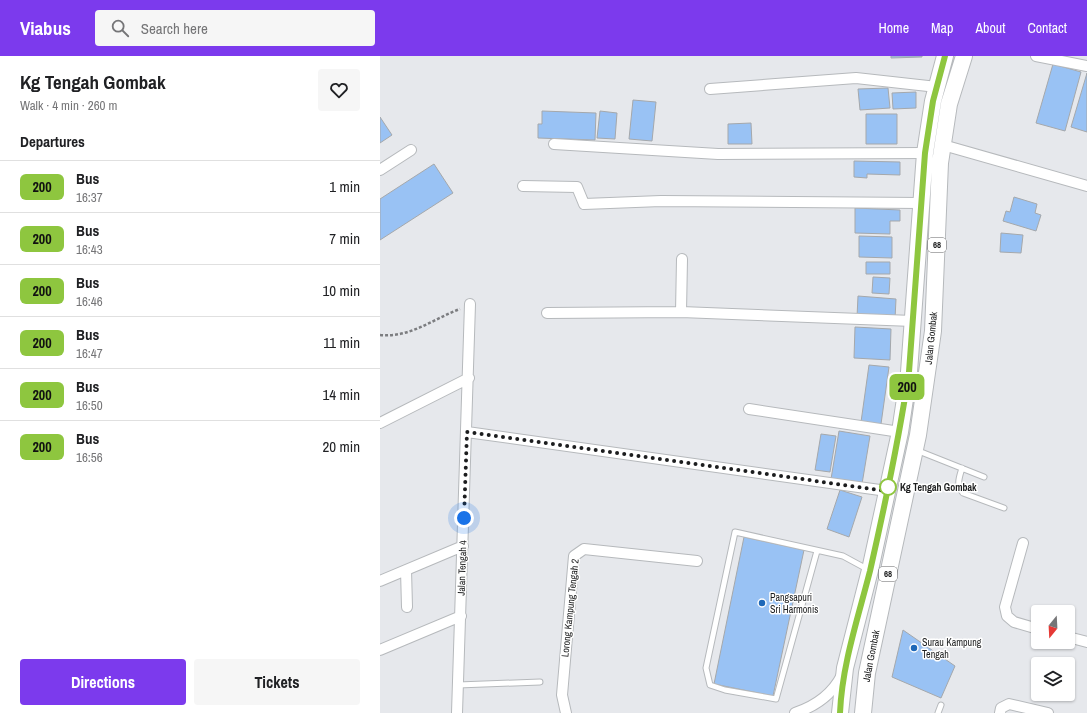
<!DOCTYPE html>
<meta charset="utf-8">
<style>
:root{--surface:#fff;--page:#f6f6f6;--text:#202124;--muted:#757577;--line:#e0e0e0;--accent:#7c3aed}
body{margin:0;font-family:"Archivo Narrow",sans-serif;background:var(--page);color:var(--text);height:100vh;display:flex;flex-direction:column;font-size:15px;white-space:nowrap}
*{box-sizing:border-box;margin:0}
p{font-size:13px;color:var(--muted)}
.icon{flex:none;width:22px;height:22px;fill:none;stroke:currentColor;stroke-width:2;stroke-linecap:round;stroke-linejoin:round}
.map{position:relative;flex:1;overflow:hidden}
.sheet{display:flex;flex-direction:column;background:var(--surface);width:380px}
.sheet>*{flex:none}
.badge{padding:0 8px;border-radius:6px;font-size:14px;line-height:26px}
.needle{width:26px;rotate:198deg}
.fabs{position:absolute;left:651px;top:549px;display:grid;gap:8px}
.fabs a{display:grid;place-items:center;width:44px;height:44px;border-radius:4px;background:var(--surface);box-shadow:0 1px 3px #0004;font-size:20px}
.you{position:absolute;width:20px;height:20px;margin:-10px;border:3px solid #fff;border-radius:50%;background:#1a73e8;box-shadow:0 0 0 6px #1a73e833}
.map>.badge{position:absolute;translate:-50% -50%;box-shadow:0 0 0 2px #fff}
h2{padding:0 20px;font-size:15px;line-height:36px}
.round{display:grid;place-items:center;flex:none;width:42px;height:42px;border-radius:4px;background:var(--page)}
.summary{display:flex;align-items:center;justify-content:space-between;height:68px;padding:0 20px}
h1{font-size:19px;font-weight:800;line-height:30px}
.action{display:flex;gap:8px;margin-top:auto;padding:8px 20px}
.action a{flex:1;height:46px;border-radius:4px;background:var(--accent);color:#fff;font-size:16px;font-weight:800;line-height:46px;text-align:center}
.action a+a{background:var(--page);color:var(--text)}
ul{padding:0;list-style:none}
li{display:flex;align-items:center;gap:12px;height:52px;padding:0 20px;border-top:1px solid var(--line)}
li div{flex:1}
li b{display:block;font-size:15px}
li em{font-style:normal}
li .badge{min-width:44px;font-weight:700;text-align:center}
header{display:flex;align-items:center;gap:24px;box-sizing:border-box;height:56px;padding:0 20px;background:var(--accent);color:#fff}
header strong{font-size:19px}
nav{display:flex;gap:22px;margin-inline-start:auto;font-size:14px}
.search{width:280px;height:36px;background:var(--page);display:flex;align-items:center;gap:10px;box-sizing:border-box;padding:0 14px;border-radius:4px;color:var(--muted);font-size:15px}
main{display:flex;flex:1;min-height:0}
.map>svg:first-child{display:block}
</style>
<header>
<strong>Viabus</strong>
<div class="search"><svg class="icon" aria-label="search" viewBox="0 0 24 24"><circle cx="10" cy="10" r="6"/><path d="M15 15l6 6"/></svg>Search here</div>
<nav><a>Home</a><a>Map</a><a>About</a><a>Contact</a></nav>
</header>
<main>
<section class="sheet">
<div class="summary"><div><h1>Kg Tengah Gombak</h1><p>Walk · 4 min · 260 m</p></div><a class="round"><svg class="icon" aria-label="heart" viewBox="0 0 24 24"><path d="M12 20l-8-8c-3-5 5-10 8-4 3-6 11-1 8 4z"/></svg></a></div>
<h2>Departures</h2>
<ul>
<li><span class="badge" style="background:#8ec63f;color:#111">200</span><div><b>Bus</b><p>16:37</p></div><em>1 min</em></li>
<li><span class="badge" style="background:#8ec63f;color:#111">200</span><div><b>Bus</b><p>16:43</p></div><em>7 min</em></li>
<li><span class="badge" style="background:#8ec63f;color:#111">200</span><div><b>Bus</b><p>16:46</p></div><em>10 min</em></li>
<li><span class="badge" style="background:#8ec63f;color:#111">200</span><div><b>Bus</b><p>16:47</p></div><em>11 min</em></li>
<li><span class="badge" style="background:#8ec63f;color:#111">200</span><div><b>Bus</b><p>16:50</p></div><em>14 min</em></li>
<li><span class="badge" style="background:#8ec63f;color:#111">200</span><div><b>Bus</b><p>16:56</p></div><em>20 min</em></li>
</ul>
<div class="action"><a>Directions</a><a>Tickets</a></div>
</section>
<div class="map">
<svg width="707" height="657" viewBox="0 0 707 657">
<rect width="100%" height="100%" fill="#e6e8ec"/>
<!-- building -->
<path fill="#99c2f4" stroke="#a5a8ab" d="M511 0H542V1L511 2Z
M673 8 701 16 685 75 656 67Z
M707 17V76L691 71Z
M508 32 510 52 480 54 478 33Z
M536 36V52L513 53 512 37Z
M253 44 276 46 272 85 249 83Z
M162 55 216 57 215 84 158 82V68H162Z
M220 55 237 57 235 83 217 82Z
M486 58H517V88H486Z
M0 61 12 79 0 87Z
M371 67 372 88H348V68Z
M474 105 520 106V119L487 118V122L474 121Z
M54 108 73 137 0 184V143Z
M634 141 657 148 655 157 661 159 656 175 623 165 626 155 630 156Z
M475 152 520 154V165H510V178L475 177Z
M621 177 643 179 641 197 620 196Z
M479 180 512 181V202L479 201Z
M486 206H510V218H486Z
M493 221 510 222 509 238 492 237Z
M478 240 516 243 515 263 477 261Z
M475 271 511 273 510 304 474 302Z
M489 309 509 311 501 368 481 366Z
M459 375 490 380 482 428 451 423Z
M441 378 456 380 450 416 435 414Z
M460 434 482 441 469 481 447 473Z
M364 481 424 494 393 640 334 628Z
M523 574 575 610 561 642 512 621Z"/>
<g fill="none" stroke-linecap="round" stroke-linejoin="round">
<!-- lane casing -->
<g stroke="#b6b9bc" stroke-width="7">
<path id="lane" d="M536 394 604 421
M582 412C579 422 576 429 583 437L624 452
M437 495 396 643 345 634 330 629 326 612 355 476 463 500 487 513
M78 629 160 626
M558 657 561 649"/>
</g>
<!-- street casing -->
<g stroke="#b6b9bc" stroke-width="12">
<path id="street" d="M656 0 707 10
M330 33 476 22 557 31
M174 88 338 98 545 97
M563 89 707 130
M0 114 31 94
M143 130 197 131 204 148 281 145 541 147
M301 256 302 203
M167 257 301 256 533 265
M369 353 520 376
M0 367 89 322
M87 376 507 435
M643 487 625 551 627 560 634 566 658 573
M26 514 27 551
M0 525 83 490
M688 581 707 586
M0 594 81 560
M77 657 90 248
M186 657 182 639 194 500 204 493 317 505
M415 657C436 650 452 639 462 619
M620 657 621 652 629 648 668 657"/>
</g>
<!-- primary casing -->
<g stroke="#b6b9bc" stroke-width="18">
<path id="primary" d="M460 657 465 612 490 514 520 376 529 316 545 97 553 45 565 0
M483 657 487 617 538 379 553 275 560 107 569 48 584 0"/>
</g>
<!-- path -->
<path stroke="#7c7d80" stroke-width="2.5" stroke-dasharray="3 2" stroke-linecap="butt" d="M0 279C30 282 53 263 80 253"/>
<!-- lane -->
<use href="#lane" stroke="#fff" stroke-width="5"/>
<!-- street -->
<use href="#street" stroke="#fff" stroke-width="10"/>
<!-- primary -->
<use href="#primary" stroke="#fff" stroke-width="16"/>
</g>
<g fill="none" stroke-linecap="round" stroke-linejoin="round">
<!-- line casing -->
<g stroke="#fff" stroke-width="9">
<path id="line" d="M460 657C462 609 478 562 490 515 505 449 519 383 529 316L545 97 553 45 565 0"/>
</g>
<!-- line -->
<use href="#line" stroke="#8ec63f" stroke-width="6"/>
<!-- walk -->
<path stroke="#1c1d1e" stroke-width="4" stroke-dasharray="0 7.2" d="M84 462 87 376 507 435 508 431"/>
</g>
<!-- markers -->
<circle fill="#fff" stroke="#8ec63f" stroke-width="2" cx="508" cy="431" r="8"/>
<g fill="#1e68b8" stroke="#fff" stroke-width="1.5">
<circle cx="382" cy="547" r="4"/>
<circle cx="534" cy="592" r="4"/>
</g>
<g text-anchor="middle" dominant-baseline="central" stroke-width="3" stroke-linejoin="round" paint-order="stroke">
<!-- shield labels -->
<g fill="#fff" stroke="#606162" stroke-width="1">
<rect x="548" y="182" width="18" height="14" rx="3"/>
<rect x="499" y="511" width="18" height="14" rx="3"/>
</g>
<g font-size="9" font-weight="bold" fill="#1c1d1e">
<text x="557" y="189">68</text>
<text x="508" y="518">68</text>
</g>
<!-- street labels -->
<g font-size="10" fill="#1c1d1e" stroke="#fff">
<text transform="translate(551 282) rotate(-84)">Jalan Gombak</text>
<text transform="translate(82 512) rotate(-88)">Jalan Tengah 4</text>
<text transform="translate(190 552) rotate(-84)">Lorong Kampung Tengah 2</text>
<text transform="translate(491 600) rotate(-79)">Jalan Gombak</text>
</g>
<!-- stop labels -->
<g font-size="10" font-weight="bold" fill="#1c1d1e" stroke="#fff" text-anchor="start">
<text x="520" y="431">Kg Tengah Gombak</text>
</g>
<!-- poi labels -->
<g font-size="10" fill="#1c1d1e" stroke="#fff" text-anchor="start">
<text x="390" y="541">Pangsapuri<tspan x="390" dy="12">Sri Harmonis</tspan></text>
<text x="542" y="586">Surau Kampung<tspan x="542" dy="12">Tengah</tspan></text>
</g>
</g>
</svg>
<div class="fabs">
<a><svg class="needle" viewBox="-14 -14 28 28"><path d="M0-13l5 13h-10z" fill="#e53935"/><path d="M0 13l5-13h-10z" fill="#757577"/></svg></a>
<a><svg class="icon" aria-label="layers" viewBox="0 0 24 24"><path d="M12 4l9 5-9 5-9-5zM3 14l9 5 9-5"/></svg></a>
</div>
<div class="you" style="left:84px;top:462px"></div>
<b class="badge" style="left:527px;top:331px;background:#8ec63f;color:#111">200</b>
</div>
</main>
